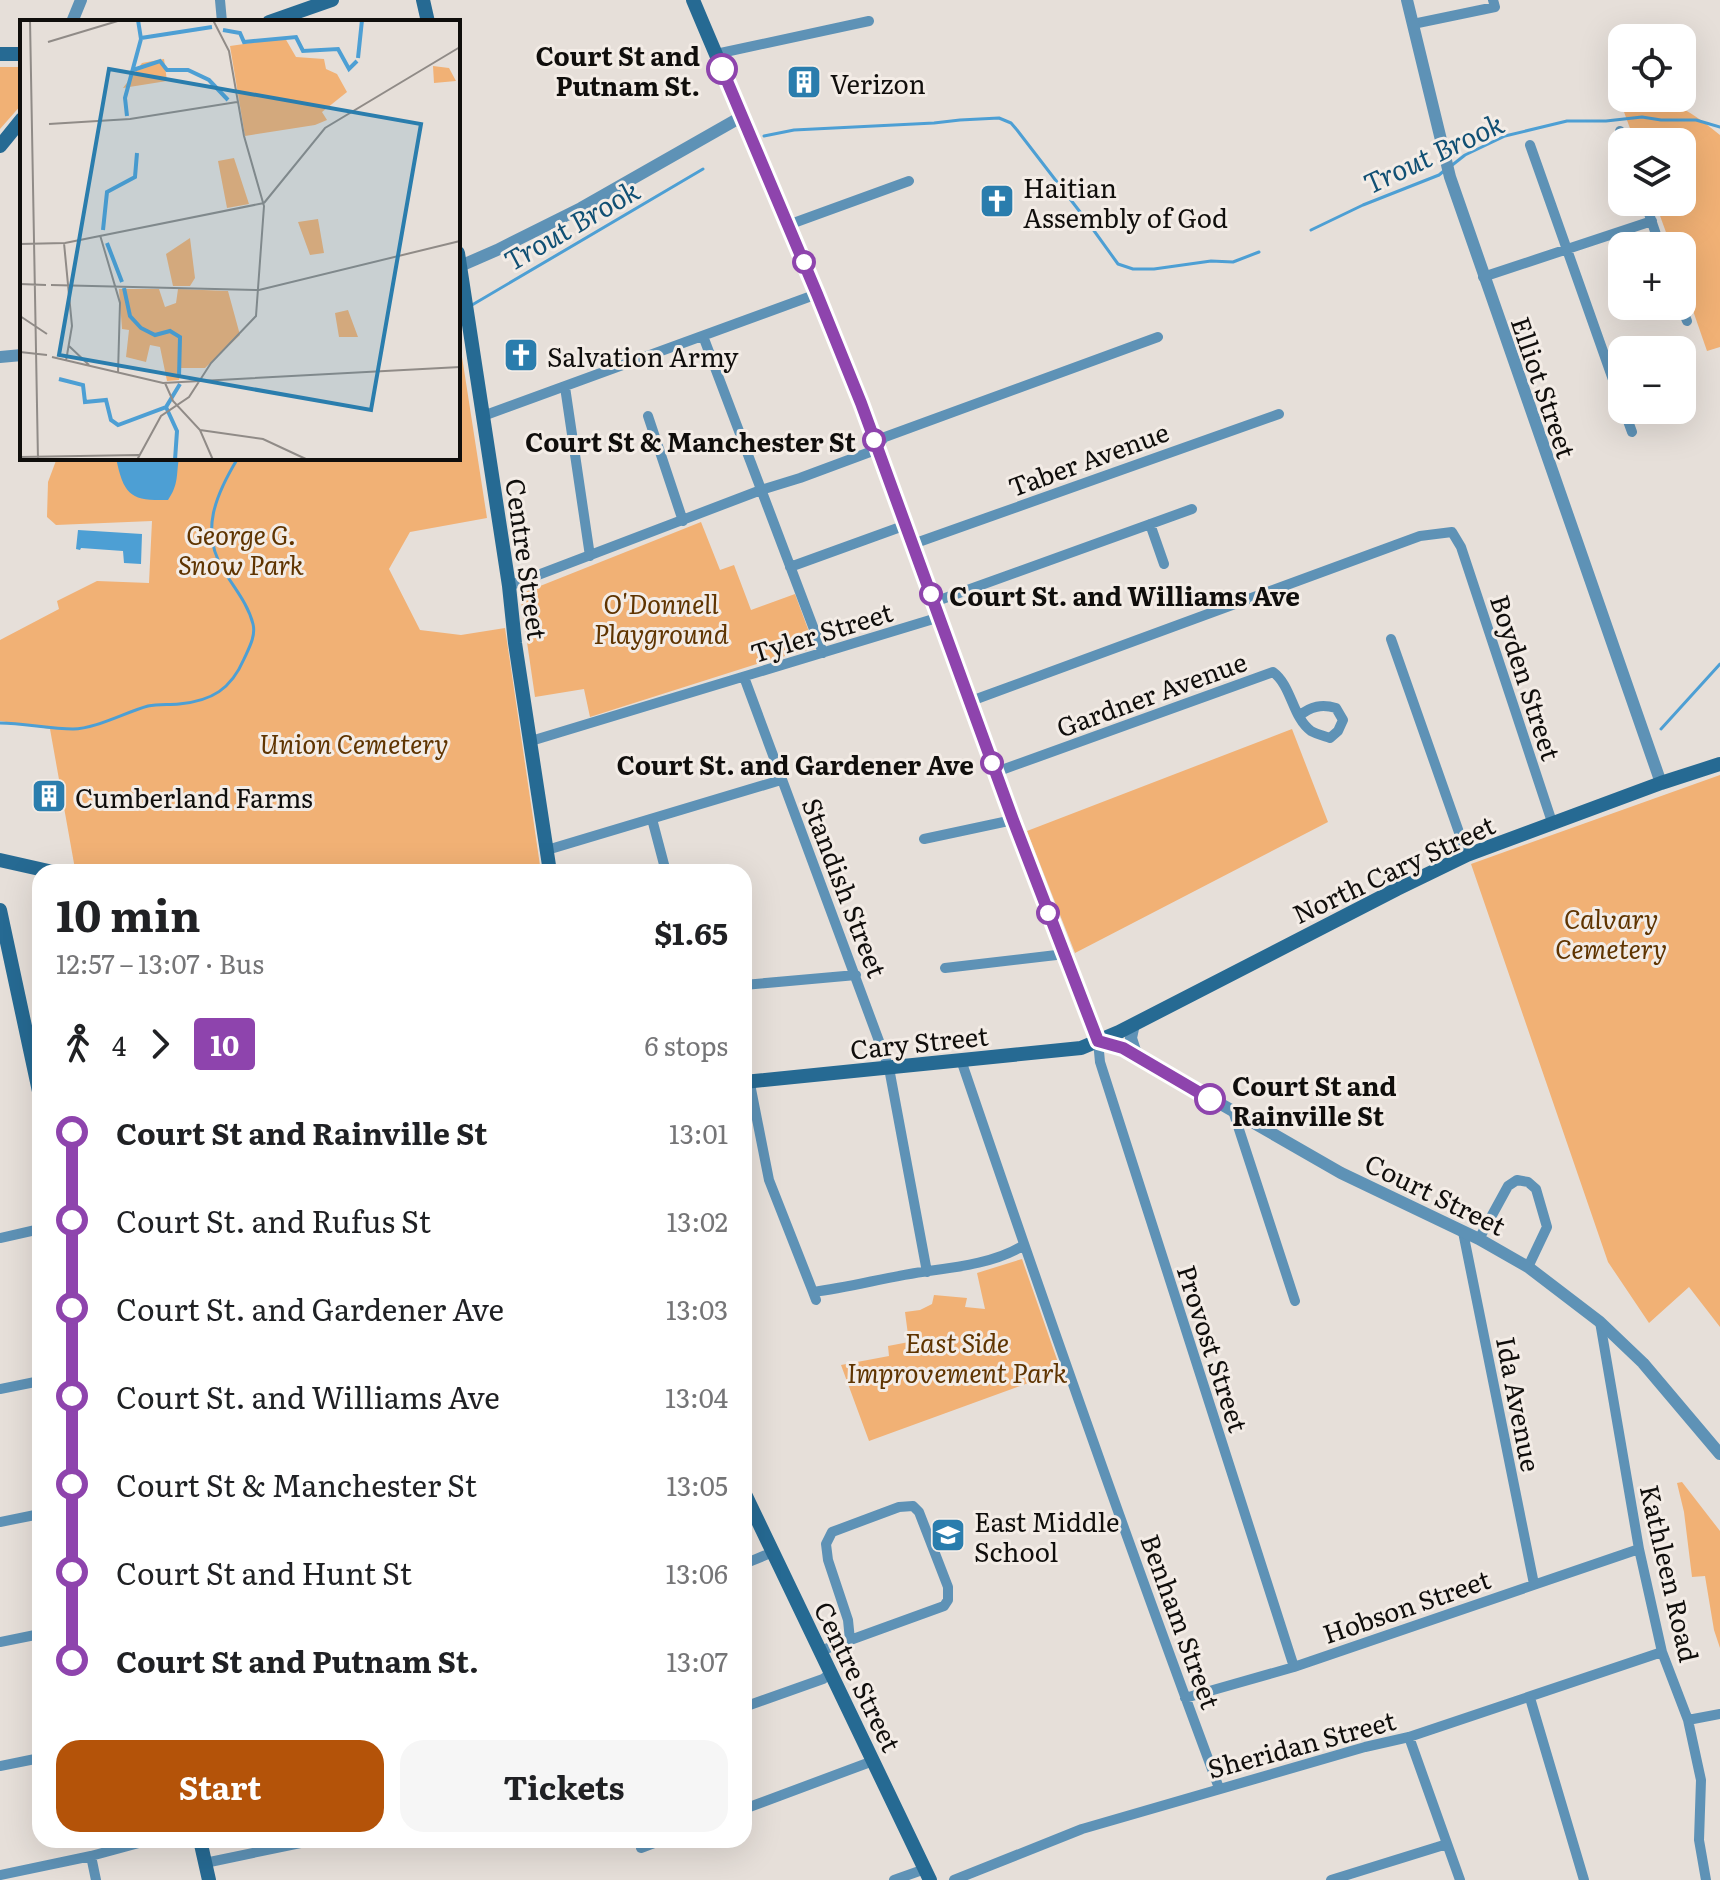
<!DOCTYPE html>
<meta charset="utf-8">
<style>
:root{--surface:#fff;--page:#f6f6f6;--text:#202124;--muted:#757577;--accent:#b45309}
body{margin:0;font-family:Literata,serif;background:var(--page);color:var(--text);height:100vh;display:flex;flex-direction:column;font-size:30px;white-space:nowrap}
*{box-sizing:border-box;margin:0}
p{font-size:26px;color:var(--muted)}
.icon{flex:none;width:44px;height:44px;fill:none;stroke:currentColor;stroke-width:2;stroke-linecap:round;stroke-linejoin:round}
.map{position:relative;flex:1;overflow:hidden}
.sheet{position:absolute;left:32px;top:864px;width:720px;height:984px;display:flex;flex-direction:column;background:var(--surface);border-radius:24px;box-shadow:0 8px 32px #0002}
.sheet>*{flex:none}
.badge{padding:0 16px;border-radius:6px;font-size:28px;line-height:52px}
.tools{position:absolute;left:1608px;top:24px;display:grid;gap:16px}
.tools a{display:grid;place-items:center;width:88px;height:88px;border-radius:16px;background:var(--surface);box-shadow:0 8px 32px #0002;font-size:40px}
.map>.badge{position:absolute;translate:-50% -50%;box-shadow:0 0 0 4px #fff}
.legs{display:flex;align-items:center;gap:12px;height:88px;padding:0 24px;font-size:26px}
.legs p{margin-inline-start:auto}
.summary{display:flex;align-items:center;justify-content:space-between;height:136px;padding:0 24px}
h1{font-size:44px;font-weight:700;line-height:60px}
.button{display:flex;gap:16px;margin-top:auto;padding:16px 24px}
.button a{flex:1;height:92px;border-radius:24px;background:var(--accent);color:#fff;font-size:32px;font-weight:700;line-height:92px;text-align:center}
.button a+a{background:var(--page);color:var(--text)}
ul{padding:0 24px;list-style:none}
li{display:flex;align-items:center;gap:28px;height:88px;font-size:30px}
li i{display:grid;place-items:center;width:12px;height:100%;margin:0 10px;background:currentColor}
li i::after{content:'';width:20px;height:20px;margin:-10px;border:6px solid;border-radius:50%;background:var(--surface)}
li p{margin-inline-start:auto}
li:first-child i{background:linear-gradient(#0000 50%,currentColor 0)}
li:last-child i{background:linear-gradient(currentColor 50%,#0000 0)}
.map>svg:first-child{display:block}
</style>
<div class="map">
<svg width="1720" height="1880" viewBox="0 0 1720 1880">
<rect width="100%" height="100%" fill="#e6dfd9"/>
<!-- green -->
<path fill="#f1b175" d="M0 67H22V104L0 129Z
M1656 100C1682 104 1700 119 1720 135V347L1707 351 1682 279V246H1671L1655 202H1682V142H1635L1620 101Z
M458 331 487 518 410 532 389 569 420 630 461 635 505 628 541 872H81L75 869 50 729 0 721V640L59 609 57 601 97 581 149 583 152 521 56 525 47 517 48 482 57 458H458Z
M701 522 720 570 734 565 751 610 795 594 815 648 763 662 590 717 584 689 535 697 520 594Z
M1292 729 1328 822 1075 953 1027 831Z
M1720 775V1327L1689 1287 1649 1323 1608 1262 1471 864Z
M1022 1259 1061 1371 869 1441 841 1365 889 1356 888 1346 909 1342 905 1312 920 1310 932 1304 934 1295 967 1298 965 1307 985 1309 977 1273Z
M1682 1482 1720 1531V1648L1714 1630 1705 1576 1692 1577 1684 1512 1677 1483Z"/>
<!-- water -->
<path fill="#4d9fd4" d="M116 458H179C176 475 179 484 168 500 131 501 124 496 116 458Z
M78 530 142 534 141 564 124 563 123 551 81 548 80 550 76 549Z"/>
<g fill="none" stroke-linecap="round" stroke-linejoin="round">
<!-- stream -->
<path stroke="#4d9fd4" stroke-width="3" d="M764 136 794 130 934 123 960 120 999 118 1011 123 1017 130 1087 221 1118 264 1133 269H1154L1211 261 1233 262 1259 252
M1451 166 1465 155 1505 136 1567 121H1606L1642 117 1661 120H1696L1720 127
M1311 230 1363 205 1439 175 1445 170
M472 305 703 169
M0 723C24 723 49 729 73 729 95 729 126 712 148 706 158 704 169 705 179 704 212 701 231 689 244 659 249 648 256 636 253 624 248 604 235 589 224 571 199 532 216 494 238 458
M1661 729 1720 664"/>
<!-- minor -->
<path stroke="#5e92b6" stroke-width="10" d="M220 0 222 22
M1413 24 1495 7 1493 0
M716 54 869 21
M1620 131 1624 142
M1530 145 1622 405
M1645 202 1660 246
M788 225 909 181
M1483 277 1652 221
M1681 306 1687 321
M703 336 823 653
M565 387 590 556
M1624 410 1632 432
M483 416 817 294
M648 416 683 521
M1150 524 1164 564
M913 544 1279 414
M790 567 906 525
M509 586 761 490 800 478 870 452 885 437 1158 337
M934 602 1192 509
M1391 639 1467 855
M744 677 889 1068 927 1272
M971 701 1420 536 1452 532 1461 547 1552 822
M531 741 940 617
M996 772 1273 672C1292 686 1292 717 1311 731 1316 734 1324 736 1330 738L1338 731 1343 720 1336 708C1322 704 1311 706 1299 716
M652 819 666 872
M924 839 1013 820
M547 850 781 780
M945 968 1065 954
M744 985 856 975
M1098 1041 1100 1062 1294 1667
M961 1060C1044 1304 1129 1547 1219 1788
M752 1081 751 1089 769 1180 813 1292
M1234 1114 1295 1301
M1463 1232 1534 1584
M0 1238 40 1229
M1479 1239 1508 1186 1517 1180 1528 1182 1536 1189 1547 1227 1528 1267
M816 1300 813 1292C852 1287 890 1276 929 1271 959 1267 998 1262 1024 1245
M1600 1322 1639 1549 1662 1652 1688 1720 1701 1780 1699 1840 1706 1880
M0 1389 40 1381
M0 1522 40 1514
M744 1564 773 1552
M0 1642 40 1634
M820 1651 944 1606 948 1600V1587L919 1512 913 1506 899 1507 832 1532 826 1544 828 1560 848 1620 850 1640
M1185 1698 1294 1667 1639 1549
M1530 1698 1584 1880
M744 1707 823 1679 831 1673
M1688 1720 1720 1714
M1409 1737 1460 1880
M0 1766 40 1758
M744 1809 873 1761
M641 1848 662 1840
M91 1856 96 1880
M205 1863 315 1840
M0 1875 91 1856 150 1840
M894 1880 925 1869
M954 1880 1082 1829 1365 1747 1409 1737 1662 1652
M1331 1880 1447 1844"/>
<!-- tertiary -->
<path stroke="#5e92b6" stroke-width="12" d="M1407 0 1450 177 1661 783
M72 22 81 0
M458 267 497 250 581 208 741 117
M0 357 22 355
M1134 1024 1131 1038 1137 1057
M1098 1041 1123 1048 1341 1173 1479 1239 1528 1267 1600 1322 1643 1363 1720 1454"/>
<!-- secondary -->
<path stroke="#266a93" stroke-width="14" d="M423 0 428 22
M693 0C749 134 809 266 860 401 940 614 1014 829 1098 1041
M269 22 332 0
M0 54H22
M0 146 22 119
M458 253 509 586 515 643 550 872
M0 860 53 872
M0 910 40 1096
M744 1082 1081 1048 1119 1032 1397 889 1467 855 1661 783 1720 764
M744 1492 930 1880
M200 1840 209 1880"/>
</g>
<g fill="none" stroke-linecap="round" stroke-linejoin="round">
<!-- line-1 casing -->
<g stroke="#fff" stroke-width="18">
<path id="line-1" d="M722 69 817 294 861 403 1013 820 1098 1041 1123 1048 1210 1099"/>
</g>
<!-- line-1 -->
<use href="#line-1" stroke="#8e44ad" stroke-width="12"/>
</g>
<!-- icons -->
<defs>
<g id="building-square" transform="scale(1.8)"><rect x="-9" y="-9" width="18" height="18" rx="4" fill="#2a7dad" stroke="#f3ece6"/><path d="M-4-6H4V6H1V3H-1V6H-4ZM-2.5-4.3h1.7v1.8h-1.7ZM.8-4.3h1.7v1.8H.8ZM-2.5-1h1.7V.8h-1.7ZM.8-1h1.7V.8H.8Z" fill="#fff"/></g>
<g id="church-square" transform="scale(1.8)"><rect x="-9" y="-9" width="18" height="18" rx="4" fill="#2a7dad" stroke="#f3ece6"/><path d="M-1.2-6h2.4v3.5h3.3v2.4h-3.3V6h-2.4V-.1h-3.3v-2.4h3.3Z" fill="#fff"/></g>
<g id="school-square" transform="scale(1.8)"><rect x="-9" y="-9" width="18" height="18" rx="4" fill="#2a7dad" stroke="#f3ece6"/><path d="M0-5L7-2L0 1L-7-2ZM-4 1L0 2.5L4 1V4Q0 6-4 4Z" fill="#fff"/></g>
</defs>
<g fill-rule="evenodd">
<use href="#building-square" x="804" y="82"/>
<use href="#church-square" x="997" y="201"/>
<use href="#church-square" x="521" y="355"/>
<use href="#building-square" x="49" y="796"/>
<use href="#school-square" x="948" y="1535"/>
</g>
<!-- markers -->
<g fill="#fff" stroke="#8e44ad" stroke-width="4">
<circle cx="722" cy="69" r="14"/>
<circle cx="804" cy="262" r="10"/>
<circle cx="874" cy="440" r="10"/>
<circle cx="931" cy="594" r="10"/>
<circle cx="992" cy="763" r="10"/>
<circle cx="1048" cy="913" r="10"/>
<circle cx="1210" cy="1099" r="14"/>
</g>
<g text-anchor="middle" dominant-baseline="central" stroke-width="6" stroke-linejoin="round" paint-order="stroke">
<!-- stop labels -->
<g font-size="26" font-weight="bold" fill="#100e0c" stroke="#f3ece6" text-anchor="end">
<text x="700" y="54">Court St and<tspan x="700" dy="30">Putnam St.</tspan></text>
<text x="856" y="440">Court St &amp; Manchester St</text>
<text x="949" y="594" text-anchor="start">Court St. and Williams Ave</text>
<text x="974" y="763">Court St. and Gardener Ave</text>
<text x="1232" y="1084" text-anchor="start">Court St and<tspan x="1232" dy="30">Rainville St</tspan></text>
</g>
<!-- poi labels -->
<g font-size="26" fill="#100e0c" stroke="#f3ece6" text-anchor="start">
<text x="830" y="82">Verizon</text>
<text x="1023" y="186">Haitian<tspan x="1023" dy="30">Assembly of God</tspan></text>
<text x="547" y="355">Salvation Army</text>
<text x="75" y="796">Cumberland Farms</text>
<text x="974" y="1520">East Middle<tspan x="974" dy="30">School</tspan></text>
</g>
<!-- street labels -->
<g font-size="26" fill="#100e0c" stroke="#f3ece6">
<text transform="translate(1545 387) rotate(71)">Elliot Street</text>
<text transform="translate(1088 458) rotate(-20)">Taber Avenue</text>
<text transform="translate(528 559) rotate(82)">Centre Street</text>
<text transform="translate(821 631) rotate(-17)">Tyler Street</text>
<text transform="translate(1527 677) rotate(72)">Boyden Street</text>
<text transform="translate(1151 693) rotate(-20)">Gardner Avenue</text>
<text transform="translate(1393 868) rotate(-25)">North Cary Street</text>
<text transform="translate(846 887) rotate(69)">Standish Street</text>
<text transform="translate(919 1041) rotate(-6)">Cary Street</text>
<text transform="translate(1436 1193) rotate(26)">Court Street</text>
<text transform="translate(1214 1348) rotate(72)">Provost Street</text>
<text transform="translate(1520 1404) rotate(79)">Ida Avenue</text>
<text transform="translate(1671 1573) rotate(77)">Kathleen Road</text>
<text transform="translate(1406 1605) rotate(-19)">Hobson Street</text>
<text transform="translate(1182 1621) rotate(70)">Benham Street</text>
<text transform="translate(859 1676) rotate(64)">Centre Street</text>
<text transform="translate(1301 1743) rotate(-15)">Sheridan Street</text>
</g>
<!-- park labels -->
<g font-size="26" font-style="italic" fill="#5f3400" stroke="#f3ece6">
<text x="241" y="533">George G.<tspan x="241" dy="30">Snow Park</tspan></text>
<text x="661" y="602">O'Donnell<tspan x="661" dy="30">Playground</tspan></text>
<text x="354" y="742">Union Cemetery</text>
<text x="1611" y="917">Calvary<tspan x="1611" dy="30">Cemetery</tspan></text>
<text x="957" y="1341">East Side<tspan x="957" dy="30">Improvement Park</tspan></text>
</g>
<!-- water labels -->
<g font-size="28" font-style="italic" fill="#115074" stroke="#f3ece6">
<text transform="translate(1433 152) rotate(-25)">Trout Brook</text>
<text transform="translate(571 224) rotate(-30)">Trout Brook</text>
</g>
</g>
<!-- overview -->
<g transform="translate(20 20)">
<rect width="440" height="440" fill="#e6dfd9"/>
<path d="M265 18 276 37 304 39 306 49 317 54 327 72 302 92 307 100 295 105 225 116 210 26ZM144 39 147 61 103 68 122 43ZM413 46 429 48 436 61 414 63ZM214 138 229 184 207 188 198 141ZM298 199 304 233 290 235 278 202ZM170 218 175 258 170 266H153L146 234ZM99 269H139L145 287 156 283 158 269 208 271 220 315 185 348H161L159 360 147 361 140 327 130 325 126 342 106 337 109 310 102 309ZM328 290 338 317H319L315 293Z" fill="#f1b175"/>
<path fill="none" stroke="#4d9fd4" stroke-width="4" d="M203 10 220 13 224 22 276 17 283 31 318 29 329 49 337 41M121 18 192 7M338 38 342 0M113 50 140 41 147 50H168L189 60 208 80M107 96 105 78 121 19 118 0M83 210 87 172 115 157 117 133M87 223 102 262M104 268 110 296 121 308 135 315 150 311 160 317 159 357M39 359 63 365 65 382 86 380 91 400 98 405 146 387 160 364M146 387 157 411 155 440"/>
<path fill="none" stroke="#908b87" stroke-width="2" d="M10 0 18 440M28 22 101 0M29 104 110 99 217 82M244 183 305 108 440 27M80 215 100 283 98 353M44 223 52 306 46 341M0 224 45 223 244 183M0 264 26 265M31 265 239 270 440 221M0 296 27 314M49 326 69 345M0 332 27 335M32 337 143 363 440 347M145 363 153 381 180 410 193 440M180 410 243 419 288 440M0 437 119 435M117 440 141 396 169 377 191 343 236 296 244 186 224 116 209 31 193 0"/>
<path fill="#2a7dad" fill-opacity="0.15" stroke="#2a7dad" stroke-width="4" d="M89 49 401 104 351 390 39 335Z"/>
<rect width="440" height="440" fill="none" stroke="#100e0c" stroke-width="4"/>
</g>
</svg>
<div class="tools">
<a><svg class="icon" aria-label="locate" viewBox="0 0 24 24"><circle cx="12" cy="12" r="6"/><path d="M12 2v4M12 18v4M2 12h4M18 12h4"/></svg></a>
<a><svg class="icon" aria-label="layers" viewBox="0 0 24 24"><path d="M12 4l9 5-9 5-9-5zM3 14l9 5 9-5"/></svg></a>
<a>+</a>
<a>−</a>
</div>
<section class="sheet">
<div class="summary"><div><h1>10 min</h1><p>12:57 – 13:07 · Bus</p></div><b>$1.65</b></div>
<div class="legs"><svg class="icon" aria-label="walk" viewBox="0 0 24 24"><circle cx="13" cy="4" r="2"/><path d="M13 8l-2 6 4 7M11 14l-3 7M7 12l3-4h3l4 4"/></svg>4<svg class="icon" aria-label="forward" viewBox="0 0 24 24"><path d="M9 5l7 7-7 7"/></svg><b class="badge" style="background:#8e44ad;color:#fff">10</b><p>6 stops</p></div>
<ul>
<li><i style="color:#8e44ad"></i><b>Court St and Rainville St</b><p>13:01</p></li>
<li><i style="color:#8e44ad"></i><span>Court St. and Rufus St</span><p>13:02</p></li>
<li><i style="color:#8e44ad"></i><span>Court St. and Gardener Ave</span><p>13:03</p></li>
<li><i style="color:#8e44ad"></i><span>Court St. and Williams Ave</span><p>13:04</p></li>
<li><i style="color:#8e44ad"></i><span>Court St &amp; Manchester St</span><p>13:05</p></li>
<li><i style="color:#8e44ad"></i><span>Court St and Hunt St</span><p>13:06</p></li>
<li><i style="color:#8e44ad"></i><b>Court St and Putnam St.</b><p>13:07</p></li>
</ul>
<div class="button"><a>Start</a><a>Tickets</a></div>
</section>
</div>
